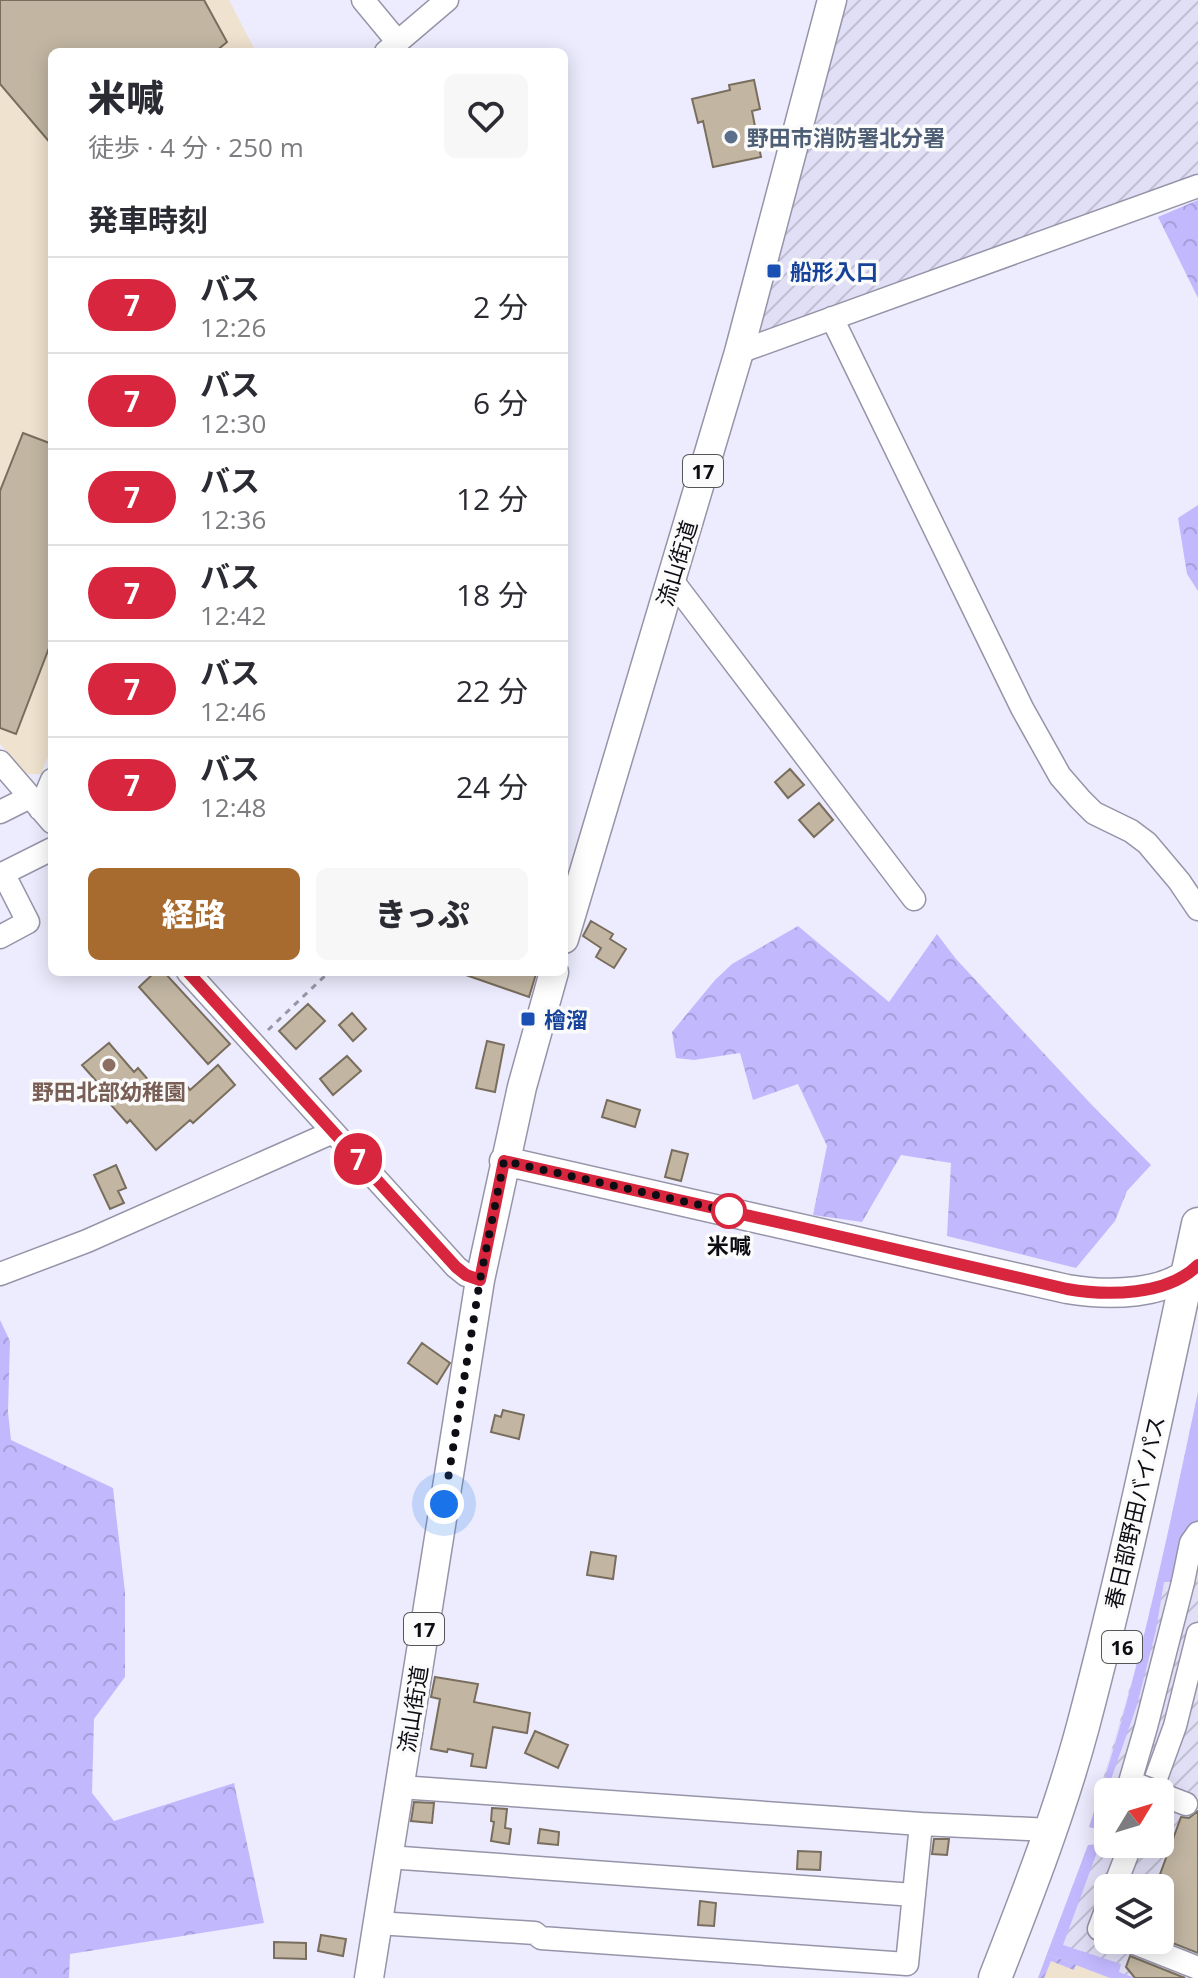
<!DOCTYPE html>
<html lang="ja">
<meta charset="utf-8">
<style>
:root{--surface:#fff;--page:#f7f7f7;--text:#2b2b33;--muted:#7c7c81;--line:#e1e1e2;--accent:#a86b2f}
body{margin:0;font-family:"Open Sans","Noto Sans JP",sans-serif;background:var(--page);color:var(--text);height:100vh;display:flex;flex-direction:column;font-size:30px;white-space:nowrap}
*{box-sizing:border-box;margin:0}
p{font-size:26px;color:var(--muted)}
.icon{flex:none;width:44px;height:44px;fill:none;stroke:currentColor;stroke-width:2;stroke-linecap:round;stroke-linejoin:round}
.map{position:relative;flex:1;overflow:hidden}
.panel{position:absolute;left:48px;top:48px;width:520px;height:928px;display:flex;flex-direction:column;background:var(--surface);border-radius:12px;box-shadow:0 4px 20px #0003}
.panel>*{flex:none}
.badge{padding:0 16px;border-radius:26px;font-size:28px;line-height:52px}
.needle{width:52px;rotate:52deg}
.fabs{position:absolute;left:1094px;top:1778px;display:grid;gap:16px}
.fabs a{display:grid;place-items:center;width:80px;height:80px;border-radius:12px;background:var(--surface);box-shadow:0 4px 20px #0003;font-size:40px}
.you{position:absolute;width:40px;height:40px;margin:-20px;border:6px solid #fff;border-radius:50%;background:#1a73e8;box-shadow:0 0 0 12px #1a73e833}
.map>.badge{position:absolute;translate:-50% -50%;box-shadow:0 0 0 4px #fff}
h2{padding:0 40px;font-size:30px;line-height:72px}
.round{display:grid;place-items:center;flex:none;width:84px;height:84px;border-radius:12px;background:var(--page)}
.summary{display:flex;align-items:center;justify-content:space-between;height:136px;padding:0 40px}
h1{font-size:38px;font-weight:800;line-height:60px}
.cta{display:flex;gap:16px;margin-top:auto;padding:16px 40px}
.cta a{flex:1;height:92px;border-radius:12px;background:var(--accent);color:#fff;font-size:32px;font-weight:800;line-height:92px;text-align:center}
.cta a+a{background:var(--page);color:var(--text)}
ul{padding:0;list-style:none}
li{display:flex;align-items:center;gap:24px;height:96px;padding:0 40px;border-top:2px solid var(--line)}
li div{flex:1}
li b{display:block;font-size:30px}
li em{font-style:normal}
li .badge{min-width:88px;font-weight:700;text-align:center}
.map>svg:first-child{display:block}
</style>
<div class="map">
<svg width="1198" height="1978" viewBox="0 0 1198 1978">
<defs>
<pattern id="industrial-furrows" width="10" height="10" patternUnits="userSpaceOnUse" patternTransform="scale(2)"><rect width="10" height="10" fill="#e1dff6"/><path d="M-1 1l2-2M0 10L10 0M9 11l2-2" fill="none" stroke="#c0bed2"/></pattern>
<pattern id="forest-crowns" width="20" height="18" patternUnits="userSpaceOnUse" patternTransform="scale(2)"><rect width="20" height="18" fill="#c2b8fe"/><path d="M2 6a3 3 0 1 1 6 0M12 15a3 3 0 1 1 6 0" fill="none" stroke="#a69dd9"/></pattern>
<pattern id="garden-furrows" width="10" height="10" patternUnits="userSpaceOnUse" patternTransform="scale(2)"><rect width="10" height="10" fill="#c2b8fe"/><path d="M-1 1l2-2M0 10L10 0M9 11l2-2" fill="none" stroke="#a69dd9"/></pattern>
</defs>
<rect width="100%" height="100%" fill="#edecfe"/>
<!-- commercial -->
<path fill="#efe2ce" d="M0 0H229L256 52H52V746L41 774H26L0 744Z
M1047 1954 1110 1978H1038Z"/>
<!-- industrial -->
<path fill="url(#industrial-furrows)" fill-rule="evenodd" d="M845 0H1198V187L757 333Z
M1198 1392V1978H1110L1047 1954 1088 1845 1108 1843 1160 1844V1792H1108V1831L1089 1827 1139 1656 1166 1543ZM1108 1888H1160V1940H1108Z"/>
<!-- grass -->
<path fill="#c2b8fe" d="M1198 1392V1521L1188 1541 1176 1582H1164L1156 1630 1137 1705 1094 1828 1089 1827C1137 1685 1167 1538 1198 1392Z
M1100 1844 1063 1945 1121 1964 1119 1972 1135 1978H1110L1047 1954 1088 1845Z"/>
<!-- forest -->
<path fill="url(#forest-crowns)" d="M1198 200V298L1158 217Z
M1198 505V591L1187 574 1178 518Z
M798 926 889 1002 937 934 956 959 1090 1103 1151 1165 1127 1191 1115 1221 1076 1268 947 1236 951 1163 901 1155 862 1222 813 1215 827 1146 798 1084 753 1100 740 1053 694 1060 676 1058 672 1032 715 980 732 964Z
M0 1320 10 1341 8 1412 11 1440 113 1488 125 1592V1677L94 1719 92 1793 114 1821 234 1783 264 1923 70 1954 69 1978H0Z"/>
<!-- garden -->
<path fill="url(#garden-furrows)" d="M1047 1954 1076 1965 1074 1970 1051 1961 1044 1978H1038Z"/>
<!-- building -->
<path fill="#c2b6a2" stroke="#796e5d" stroke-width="2" d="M0 0H204L227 42 215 52H52V145L0 84Z
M754 80 760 109 752 111 761 157 713 167 703 121 698 123 692 99 730 90 729 85Z
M23 433 52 444V649L49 648 16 734 0 728V491Z
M790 769 804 785 788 798 775 782Z
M819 803 833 820 814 837 799 820Z
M591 921 613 934 610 939 626 949 614 968 596 957 601 948 583 936Z
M155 972H164L230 1044 208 1064 139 987Z
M463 972H530L536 974 529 997 463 974Z
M308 1004 325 1021 296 1049 279 1031Z
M352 1013 366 1029 353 1041 339 1025Z
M487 1041 504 1045 495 1092 476 1088Z
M109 1043 134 1072 138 1068 168 1103 187 1086 190 1090 218 1065 235 1085 193 1123 190 1120 156 1150 130 1120 127 1123 111 1105 114 1101 82 1065Z
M347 1056 361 1071 333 1095 320 1079Z
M607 1100 640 1110 635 1127 602 1117Z
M672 1150 688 1154 681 1181 665 1177Z
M116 1165 126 1188 118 1191 124 1203 110 1209 94 1175Z
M422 1343 450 1363 437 1384 408 1363Z
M503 1410 524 1415 519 1439 491 1432 495 1415 501 1417Z
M591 1552 616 1556 613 1579 587 1575Z
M435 1677 478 1684 474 1702 530 1713 527 1733 493 1727 486 1768 471 1766 473 1754 448 1749 447 1752 431 1749 440 1699 431 1697Z
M535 1731 568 1745 558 1768 525 1753Z
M414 1802 434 1803 432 1823 411 1821Z
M492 1808 507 1809 505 1828 511 1829 509 1844 491 1841 494 1822 491 1821Z
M1198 1811V1953L1160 1938V1888H1155L1181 1817 1189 1818Z
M540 1829 559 1832 558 1845 538 1843Z
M934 1839H949L947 1855 932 1854Z
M798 1851 821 1852 820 1870 797 1869Z
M700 1901 716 1903 714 1926 698 1925Z
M321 1935 346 1939 343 1956 318 1951Z
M274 1942 306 1943V1959L274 1958Z
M1130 1956 1185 1978H1135L1126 1967Z"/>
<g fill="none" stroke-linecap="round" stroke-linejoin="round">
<!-- minor casing -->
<g stroke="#9694a8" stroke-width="25">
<path id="minor" d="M363 0 397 41
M386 52 447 0
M832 318 1022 708 1060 776 1080 799 1094 813 1131 831 1147 843 1179 881 1198 909
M739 352 1198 186
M671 579 914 899
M0 762 52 822
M40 809 52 780
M0 812 30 797
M0 875 52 849
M0 937 28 922 3 873
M188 972 456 1267 466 1275 480 1280
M0 1274 87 1241 333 1132
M1183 1582 1191 1543 1198 1533
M400 1787 921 1824 1051 1830
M1151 1792 1175 1726 1198 1634
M1160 1794 1186 1804
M388 1857 914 1895
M1114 1888 1131 1844
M1108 1905 1099 1929 1108 1932
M377 1923 535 1933 541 1938 907 1964 921 1824
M1127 1940 1198 1968"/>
</g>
<!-- major casing -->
<g stroke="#9694a8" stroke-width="31">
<path id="major" d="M564 939 739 352 832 0
M504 1161 1067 1289C1108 1296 1167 1296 1198 1265
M369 1978 480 1280 522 1087 554 972"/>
</g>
<!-- highway casing -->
<g stroke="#9694a8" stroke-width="35">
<path id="highway" d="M995 1978C1027 1896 1060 1812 1083 1726 1127 1560 1162 1392 1198 1224"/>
</g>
<!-- path -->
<path stroke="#9796a3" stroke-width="3" stroke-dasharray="6 6" stroke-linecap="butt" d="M268 1030 329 972"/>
<!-- minor -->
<use href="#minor" stroke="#fff" stroke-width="22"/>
<!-- major -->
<use href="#major" stroke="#fff" stroke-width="28"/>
<!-- highway -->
<use href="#highway" stroke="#fff" stroke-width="32"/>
<!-- minor-bridge casing -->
<g stroke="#9694a8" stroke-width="25" stroke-linecap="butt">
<path id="minor-bridge" d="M1156 1792 1130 1782 1146 1727 1183 1582"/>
</g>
<!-- minor-bridge -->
<use href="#minor-bridge" stroke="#fff" stroke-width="22"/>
</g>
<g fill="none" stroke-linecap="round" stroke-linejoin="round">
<!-- line casing -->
<g stroke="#fff" stroke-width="18">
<path id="line" d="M188 972 456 1267 466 1275 480 1280 504 1161 799 1227 1067 1289C1107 1296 1167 1296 1198 1265"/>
</g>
<!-- line -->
<use href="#line" stroke="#d7263d" stroke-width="12"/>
<!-- walk -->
<path stroke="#0e0d14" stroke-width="8" stroke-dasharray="0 14.4" d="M444 1504 480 1280 504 1161 740 1214 729 1211"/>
</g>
<!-- markers -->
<circle fill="#5c6f8a" stroke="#fbfbfb" stroke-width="3" cx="731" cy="137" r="8"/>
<g fill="#1a4fb4" stroke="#fbfbfb" stroke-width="3">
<rect x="766" y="263" width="16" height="16" rx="4"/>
<rect x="520" y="1011" width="16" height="16" rx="4"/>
</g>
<circle fill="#8d6e63" stroke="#fbfbfb" stroke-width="3" cx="109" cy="1065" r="8"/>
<circle fill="#fff" stroke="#d7263d" stroke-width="4" cx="729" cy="1211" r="16"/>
<g text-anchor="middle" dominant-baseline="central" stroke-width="7" stroke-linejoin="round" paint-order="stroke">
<!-- shield labels -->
<g fill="#fbfbfb" stroke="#555459" stroke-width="2">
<rect x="683" y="455" width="40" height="32" rx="6"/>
<rect x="404" y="1613" width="40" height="32" rx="6"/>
<rect x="1102" y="1631" width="40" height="32" rx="6"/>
</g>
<g font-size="20" font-weight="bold" fill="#0e0d14">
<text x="703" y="471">17</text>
<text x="424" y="1629">17</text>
<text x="1122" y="1647">16</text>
</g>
<!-- service labels -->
<g font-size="22" font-weight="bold" fill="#4e5e75" stroke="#fbfbfb" text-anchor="start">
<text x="747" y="137">野田市消防署北分署</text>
</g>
<!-- transit labels -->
<g font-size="22" font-weight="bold" fill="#164399" stroke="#fbfbfb" text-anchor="start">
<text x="790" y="271">船形入口</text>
<text x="544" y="1019">檜溜</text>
</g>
<!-- street labels -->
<g font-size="22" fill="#0e0d14" stroke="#fbfbfb">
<text transform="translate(676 563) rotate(-73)">流山街道</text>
<text transform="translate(1134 1512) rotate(-77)">春日部野田バイパス</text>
<text transform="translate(412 1709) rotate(-81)">流山街道</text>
</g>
<!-- education labels -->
<g font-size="22" font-weight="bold" fill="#785e54" stroke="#fbfbfb">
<text x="109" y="1091">野田北部幼稚園</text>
</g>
<!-- stop labels -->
<g font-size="22" font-weight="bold" fill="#0e0d14" stroke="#fbfbfb">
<text x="729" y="1245">米喊</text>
</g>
</g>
</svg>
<div class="fabs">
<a><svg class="needle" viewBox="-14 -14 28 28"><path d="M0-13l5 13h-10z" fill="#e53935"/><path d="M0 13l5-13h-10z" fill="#7c7c81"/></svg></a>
<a><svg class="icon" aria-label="layers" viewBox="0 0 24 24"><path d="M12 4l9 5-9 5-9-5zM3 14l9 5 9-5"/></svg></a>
</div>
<div class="you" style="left:444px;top:1504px"></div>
<b class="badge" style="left:358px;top:1159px;background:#d7263d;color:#fff">7</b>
<section class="panel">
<div class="summary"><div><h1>米喊</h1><p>徒歩 · 4 分 · 250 m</p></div><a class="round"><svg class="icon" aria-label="heart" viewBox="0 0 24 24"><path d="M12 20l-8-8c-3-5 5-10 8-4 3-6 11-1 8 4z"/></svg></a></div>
<h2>発車時刻</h2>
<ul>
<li><span class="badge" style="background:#d7263d;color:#fff">7</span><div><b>バス</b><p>12:26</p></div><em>2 分</em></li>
<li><span class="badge" style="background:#d7263d;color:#fff">7</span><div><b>バス</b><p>12:30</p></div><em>6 分</em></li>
<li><span class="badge" style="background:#d7263d;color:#fff">7</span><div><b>バス</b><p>12:36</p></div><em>12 分</em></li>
<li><span class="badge" style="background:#d7263d;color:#fff">7</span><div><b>バス</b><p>12:42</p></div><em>18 分</em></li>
<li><span class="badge" style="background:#d7263d;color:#fff">7</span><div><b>バス</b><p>12:46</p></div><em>22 分</em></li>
<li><span class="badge" style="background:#d7263d;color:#fff">7</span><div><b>バス</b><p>12:48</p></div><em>24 分</em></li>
</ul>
<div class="cta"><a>経路</a><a>きっぷ</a></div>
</section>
</div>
